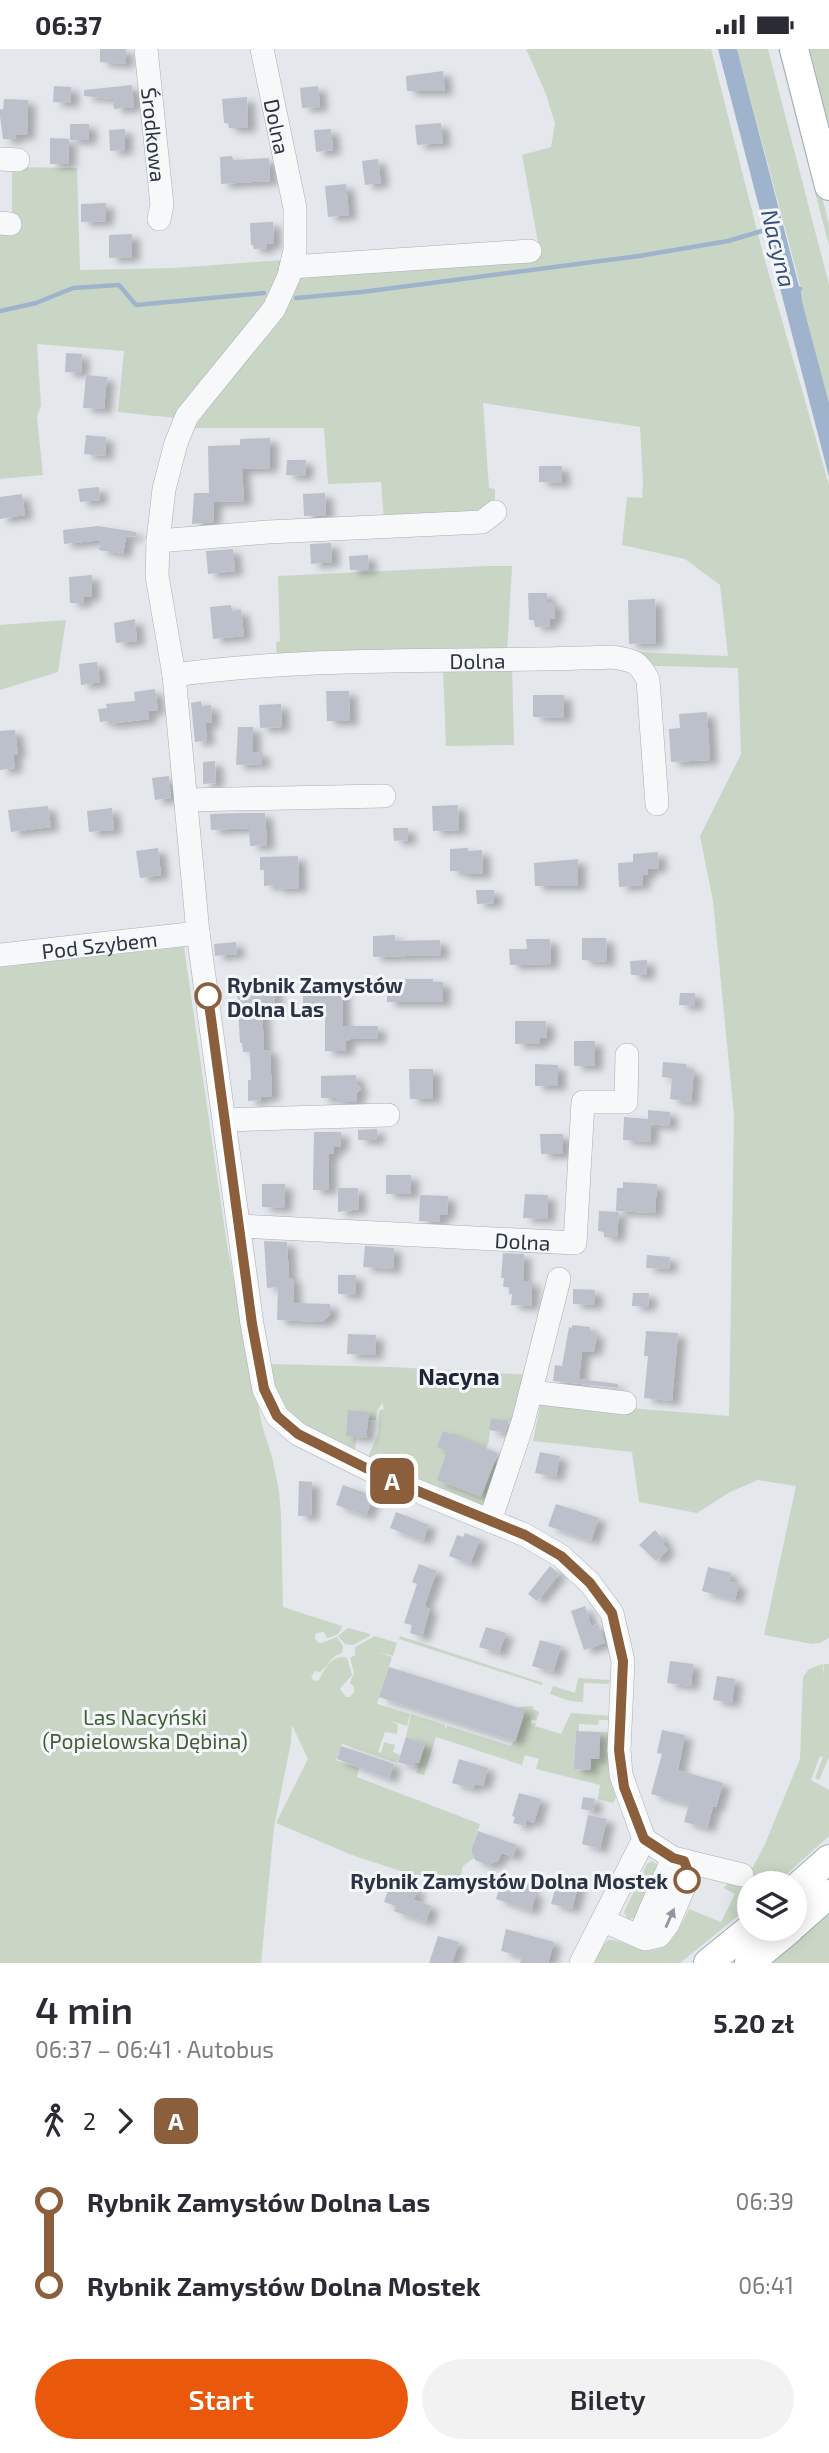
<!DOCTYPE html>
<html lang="pl">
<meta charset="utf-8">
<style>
:root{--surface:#fff;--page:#f2f2f3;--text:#2b2b33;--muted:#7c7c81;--accent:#ea580c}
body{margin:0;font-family:"Exo 2",sans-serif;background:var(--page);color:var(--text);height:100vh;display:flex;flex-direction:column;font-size:26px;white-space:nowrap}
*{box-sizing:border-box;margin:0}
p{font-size:23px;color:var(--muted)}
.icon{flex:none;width:38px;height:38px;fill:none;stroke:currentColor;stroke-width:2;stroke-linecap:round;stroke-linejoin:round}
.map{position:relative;height:1914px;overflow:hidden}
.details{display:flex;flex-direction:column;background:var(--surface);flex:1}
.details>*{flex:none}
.badge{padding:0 14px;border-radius:10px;font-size:24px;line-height:46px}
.controls{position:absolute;left:737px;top:1822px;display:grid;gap:14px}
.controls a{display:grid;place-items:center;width:70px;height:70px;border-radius:50%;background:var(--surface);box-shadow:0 4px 18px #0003;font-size:35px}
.map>.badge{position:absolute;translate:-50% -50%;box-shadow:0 0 0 4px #fff}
.legs{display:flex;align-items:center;gap:10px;height:77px;padding:0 35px;font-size:23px}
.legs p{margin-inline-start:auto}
.overview{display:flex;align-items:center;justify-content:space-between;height:119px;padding:0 35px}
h1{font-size:38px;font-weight:600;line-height:52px}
.action{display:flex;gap:14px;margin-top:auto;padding:14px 35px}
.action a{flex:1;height:80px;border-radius:42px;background:var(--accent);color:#fff;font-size:28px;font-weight:600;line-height:80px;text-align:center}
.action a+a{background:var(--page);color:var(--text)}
ul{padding:0 35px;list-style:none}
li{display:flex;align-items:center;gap:24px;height:84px;font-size:26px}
li i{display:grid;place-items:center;width:10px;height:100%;margin:0 9px;background:currentColor}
li i::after{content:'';width:18px;height:18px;margin:-9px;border:5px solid;border-radius:50%;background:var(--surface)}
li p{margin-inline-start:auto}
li:first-child i{background:linear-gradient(#0000 50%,currentColor 0)}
li:last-child i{background:linear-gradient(currentColor 50%,#0000 0)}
.status{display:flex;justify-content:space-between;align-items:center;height:49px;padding:0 35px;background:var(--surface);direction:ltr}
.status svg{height:19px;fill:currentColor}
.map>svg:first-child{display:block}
</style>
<div class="status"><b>06:37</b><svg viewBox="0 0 49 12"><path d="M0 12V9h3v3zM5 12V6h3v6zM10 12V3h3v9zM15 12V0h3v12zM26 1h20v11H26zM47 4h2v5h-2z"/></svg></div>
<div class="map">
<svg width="829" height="1914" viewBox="0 0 829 1914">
<defs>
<filter id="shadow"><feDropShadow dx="8" dy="4.5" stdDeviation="3.5" flood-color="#0004"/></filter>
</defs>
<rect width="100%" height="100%" fill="#e4e7ec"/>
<!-- green -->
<path fill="#c9d6c5" d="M526 0H711L762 201 829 436V1589L820 1594 812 1595 764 1586 796 1437 758 1431 730 1443 697 1464 639 1453 632 1403 533 1392 541 1352 729 1367 734 1066 713 852 700 787 741 705 738 619 581 615 608 602 728 607 720 536 685 510 622 496 627 448 642 449 643 435 640 378 483 354 489 439 495 440V463L384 472 381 433 328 435 324 379H194L302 221 540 204 522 106 551 98 555 75 546 45Z
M737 0H768L829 236V354L802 252 801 239Z
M778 0H784L829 175V197Z
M802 0H829V104Z
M12 118 77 119 80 221 173 219 283 211 263 257 175 369 118 363 124 302 37 295 41 356 37 368 43 426 0 430V179H12Z
M489 517H512L507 604 277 608 276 593 280 592 278 527Z
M66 571 58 623 0 641V576Z
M512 617 514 696 446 697 443 619Z
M184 898 227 1196 262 1376 272 1408 279 1442 281 1467 283 1558 342 1577C341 1585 334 1588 327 1589L324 1583 316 1584 315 1589 318 1594H322L337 1588 343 1597 342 1604C330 1607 329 1617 320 1623L315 1622 311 1628 314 1632 319 1631C324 1621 333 1604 347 1609L352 1626 340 1640 346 1648H350L354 1643V1638L350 1634 354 1623 350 1609 355 1606V1598L375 1587 397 1594 393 1607 378 1603 392 1608 377 1655 410 1665 407 1677 390 1672 398 1676 397 1685 385 1683 378 1703 381 1704 384 1693 395 1696 393 1703 400 1706 397 1714 342 1695 336 1711 359 1719 357 1728 480 1775 471 1802 474 1809 463 1817 458 1841 352 1806 276 1774 308 1710 292 1676 291 1693 274 1778 261 1914H0V918Z
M268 1315 392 1318 532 1326 513 1373 491 1370 489 1392 483 1408 498 1415 489 1460 368 1409 378 1384 379 1362 385 1359 383 1358V1353L377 1362 376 1371H368L366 1389 357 1388 354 1404 326 1395 285 1361 272 1337Z
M348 1579 370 1585V1587L353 1596 345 1595 338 1587Z
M400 1587 543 1634 542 1636 399 1590Z
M823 1615V1628L824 1615H829V1708L819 1731 815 1729 823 1708 820 1707 811 1731 829 1741V1787L777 1834H749V1858L680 1914H586L608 1891C619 1890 626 1896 636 1899 667 1910 678 1883 689 1860L721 1873 735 1845 723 1839 728 1834 745 1833 765 1795 800 1710 803 1628 809 1620Z
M578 1629 610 1631 609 1635 584 1634 583 1653 570 1652 550 1645 553 1637 575 1644Z
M533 1657V1660L539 1663 536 1672 531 1670V1675L536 1674 535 1677 561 1685 571 1664 611 1667V1671H599L598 1676 579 1675V1682H576L574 1720 590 1721 591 1710 599 1709 600 1683H609L608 1716 616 1749 613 1754 598 1750 600 1736 536 1720 539 1710 525 1706 522 1716 436 1688 424 1726 416 1724 425 1695 406 1688 411 1665 445 1676V1679L448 1677 511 1697 514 1692H516L524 1667 518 1665 519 1658Z
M652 1812 659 1817 635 1869 628 1870 624 1863 647 1815Z
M829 1862V1914H770Z"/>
<!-- water -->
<path fill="#9fb4cc" d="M718 0H737L799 237 803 239 801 242 802 252 829 354V428Z"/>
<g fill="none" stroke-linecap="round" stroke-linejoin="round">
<!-- stream -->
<path stroke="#9fb4cc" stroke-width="4.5" d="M296 249 362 243 639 207 728 192 769 180
M0 262 36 254 73 239 119 236 136 256 264 244"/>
</g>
<!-- building -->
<path fill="#bbc0ca" filter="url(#shadow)" d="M100 0H126V15L100 13Z
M443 22 445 42H407L406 27Z
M132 36 134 58 114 60 113 50 84 47V41Z
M54 37 71 38V54L53 53Z
M318 37 320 58 302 59 300 39Z
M247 48 248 79H229L228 74H224L222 50Z
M4 50 28 51 27 86H16V90H3L0 67V60L3 61Z
M441 74 443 94 417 96 415 76Z
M70 75H89V91H70Z
M125 80V101L110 102 109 81Z
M331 80 333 101 316 103 314 81Z
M50 89 69 90 68 115H50Z
M232 107 233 111 269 109 270 132 221 135 220 108Z
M378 110 381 134 365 136 362 112Z
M346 135 349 166 328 168 325 137Z
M106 154V172L81 173V155Z
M273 173 274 195H267V199L254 200 253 196H251L250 174Z
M132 185V208L109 209V186Z
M66 304 82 305 81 324 65 323Z
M86 326 107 328 104 360 83 359Z
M86 386 106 388 105 407 84 405Z
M270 389V419L242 420 244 452 214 453 213 473 192 475 194 444H209L208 397 240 396V390Z
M287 411H306L305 427 286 426Z
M539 417H562V434L539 433Z
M99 438 100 451 80 453 78 440Z
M325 444 326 466 304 467 303 445Z
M22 445 25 466 0 470V448Z
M98 477 136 483V487L126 488 123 505 99 501 101 491 64 495 63 481Z
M331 494 332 513 311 515 310 495Z
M233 500 235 522 208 525 206 502Z
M368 506 369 520 350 521 349 507Z
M92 526V548H83L84 554H70L69 528Z
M528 544H547V553H555V570H550V577L535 578 534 571H529Z
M655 550 656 594 629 595 628 551Z
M231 556 232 562 241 561 244 587 213 590 210 558Z
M135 570 137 592 116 594 114 574Z
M97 613 100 633 81 636 79 615Z
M155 640 158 661 148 662 149 670 109 675 108 672 100 673 98 660 107 659 106 655 135 652 134 643Z
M326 642H349L350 672H327Z
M533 646H564V669L533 668Z
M201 652 202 657 211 656 212 674H205L207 691 195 693 191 654Z
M281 655 282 678 260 679 259 656Z
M707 663 710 711 671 713 669 680 680 679 679 665Z
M238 678H253V704L262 703V715L236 716Z
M15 681 18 705 13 706 15 719 0 721V682Z
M215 712 216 734 203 735V713Z
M169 727 171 749 155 751 152 729Z
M458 756 459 781 433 782 432 757Z
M48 757 51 778 11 783 8 761Z
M112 759 114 781 89 783 87 762Z
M245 764H265L267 796 250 797 249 779 211 781 210 765Z
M393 779H408V791L394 792Z
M158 799 161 826 140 829 136 802Z
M468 799V802L482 801 483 825H460V822H450V800Z
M658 803 659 819 648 820V826H642L643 836 619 838 618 814 633 813V805Z
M298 807 299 839 276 840V836L264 837V821H260V808Z
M578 810V837H535L534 814Z
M476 841H494V854L477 855Z
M395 886V892L440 891 441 906 373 908V887Z
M582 889H606L607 913 582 911Z
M526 890H550L551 915 510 916 509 900H527Z
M236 893 237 905 215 907 214 895Z
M647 911V926H631L630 912Z
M387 930H433V933H443V953H387Z
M342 937 343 977H378V990H351L346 992V1002H325V957L303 958V938Z
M275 939V959H262L264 1001H270L272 1047 261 1048V1051L248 1052V1031H251L250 1003H243L242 994H240L237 940Z
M680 944H695V957L679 956Z
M515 972H546L547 989H540V995H515Z
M574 992H595V1017H574Z
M663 1013 686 1015V1021H694L691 1053 670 1050 672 1029 662 1028Z
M535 1015 558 1016V1037H535Z
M409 1020H433V1050H410Z
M356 1026 357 1035 361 1040 357 1044V1053H336V1049H321V1027Z
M648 1061 670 1063 669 1077 651 1075 650 1093 623 1091 624 1068 648 1070Z
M377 1080V1091H358V1081Z
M314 1083H341V1098H334V1105H329V1141H313Z
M540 1085H563V1105H541Z
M386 1126H411V1145H386Z
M623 1133 657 1135 655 1164 616 1162 617 1139H623Z
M262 1135H285L284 1159 262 1158Z
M338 1139H358L359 1160 338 1163Z
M525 1145 548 1146 547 1170 523 1169Z
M420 1146 448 1147 447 1166H440V1173L419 1172Z
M599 1162 619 1163 617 1188H604V1183L598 1182Z
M264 1192 287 1193 289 1229H293L294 1254 330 1255V1266L322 1273 277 1271 278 1238 267 1239Z
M365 1197 394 1199 393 1220 363 1218Z
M503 1204 524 1205 523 1232H532L531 1257 511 1256 512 1245H509V1238H503L504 1229H501Z
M647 1206 670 1208 669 1220 646 1219Z
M338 1226H356L355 1246 338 1245Z
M573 1240 595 1241V1256L573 1255Z
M633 1244H649L648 1258 632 1257Z
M572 1276 590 1278V1284L597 1285 594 1302 582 1303 579 1330 618 1335V1339L553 1332 555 1316 562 1317 569 1278 572 1279Z
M646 1282 678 1284 672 1352 644 1349 648 1307H644Z
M348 1285 376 1286 375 1306 347 1305Z
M348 1361 369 1363 366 1389 346 1387Z
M491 1369 509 1372 505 1384 489 1381Z
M443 1382 498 1404 481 1448 437 1431 447 1402 437 1398Z
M540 1403 560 1407 556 1428 535 1424Z
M299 1432 312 1433 311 1467H298Z
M343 1436 374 1447 366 1467 336 1456Z
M556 1455 599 1469 591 1492 548 1477Z
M396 1463 429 1476 423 1492 390 1479Z
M655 1481 665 1493 663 1495 668 1501 656 1512 639 1496Z
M465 1484 480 1490 470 1515 449 1507 457 1486 463 1488Z
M419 1515 437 1522 425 1554 426 1555 425 1558 430 1560 422 1588 410 1584 412 1576 404 1574 417 1535 412 1533Z
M550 1517 559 1525 537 1552 528 1545Z
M708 1518 731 1524 729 1532 739 1535 735 1551 702 1542Z
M585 1557 591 1577 598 1575 605 1594 584 1601 571 1562Z
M486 1578 506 1584 499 1604 479 1598Z
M540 1591 561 1597 553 1623 532 1617Z
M670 1612 693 1615 691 1637 667 1634Z
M389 1618 525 1661 515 1692 379 1648Z
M717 1627 735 1630 732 1654 713 1651Z
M662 1681 685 1686 678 1721 723 1734 716 1758H713L707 1779 684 1773 689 1755 651 1745 662 1705 657 1704Z
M576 1682 600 1683 599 1710H591L590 1721 574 1720Z
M406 1688 425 1695 419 1714 415 1713 414 1718 398 1713Z
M341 1697 394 1715 389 1730 337 1710Z
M459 1710 488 1719 483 1737 475 1735 473 1740 452 1734Z
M519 1744 541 1750 534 1774 526 1771 525 1777 513 1774 515 1768 512 1767Z
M583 1748 595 1750 593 1762 581 1760Z
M588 1766 607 1770 600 1800 582 1795Z
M478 1782 517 1796 513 1808 501 1804 498 1812 487 1816 475 1811 471 1802Z
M558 1829 579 1834 572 1860 551 1855Z
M392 1831 418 1840 414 1851 431 1857 426 1873 394 1862 396 1857 384 1853Z
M518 1832 531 1836 529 1842 536 1845 531 1862 496 1850 500 1838 515 1843Z
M506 1880 554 1893 548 1914H520L522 1907 501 1902Z
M438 1887 459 1893 452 1914H429Z"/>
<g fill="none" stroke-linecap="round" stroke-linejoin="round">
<!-- minor casing -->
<g stroke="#a9aeb7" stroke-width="24">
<g id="minor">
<path id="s1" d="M146 0 162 156 159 170"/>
<path id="s2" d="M262 0 295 159V201L289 227 274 260 187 367 176 394 164 440 158 492 157 527 174 626 198 884 252 1275 264 1341 277 1367 298 1385 388 1430 525 1486 561 1507 590 1534 612 1564 623 1612 619 1701 621 1726 644 1790 581 1914"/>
<path d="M0 110 18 111"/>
<path d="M0 174 10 175"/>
<path d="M291 218 530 202"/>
<path d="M158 492 268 483 482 473 495 463"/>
<path id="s3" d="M174 626C319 606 466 614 613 608 633 612 638 611 648 631L657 755"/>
<path d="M186 751 384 747"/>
<path id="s4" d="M0 906 198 884"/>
<path d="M225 1071 388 1066"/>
<path id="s5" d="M239 1177 575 1194 583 1053H626L627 1006"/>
<path d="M531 1343 625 1354"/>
<path d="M490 1472 523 1373 559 1230"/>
<path d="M644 1790 673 1809 742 1826"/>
<path d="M604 1872 645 1890 659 1887 668 1875 687 1831 689 1825 684 1812"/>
<path d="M639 1887 673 1809"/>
</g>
</g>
<!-- major casing -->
<g stroke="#a3abb8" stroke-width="30">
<path id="major" d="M794 0 829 137
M794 1841 829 1810
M794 1876 829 1845
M708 1914 750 1880
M749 1914 790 1880"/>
</g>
<!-- minor -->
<use href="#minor" stroke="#f7f8fa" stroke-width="23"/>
<!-- major -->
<use href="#major" stroke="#fff" stroke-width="28"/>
</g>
<!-- one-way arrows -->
<defs><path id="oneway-solid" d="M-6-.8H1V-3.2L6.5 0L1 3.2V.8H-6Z" transform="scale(1.75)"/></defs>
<use fill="#9196a0" href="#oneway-solid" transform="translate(670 1869) rotate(-66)"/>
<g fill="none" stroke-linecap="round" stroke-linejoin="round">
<!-- line-1 casing -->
<g stroke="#fff" stroke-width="16">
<path id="line-1" d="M208 947 252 1275 264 1340 277 1367 298 1385 388 1430 525 1486 561 1507 590 1534 612 1564 623 1612 619 1701 624 1738 644 1790 673 1809 684 1812 689 1825 687 1831"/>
</g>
<!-- line-1 -->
<use href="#line-1" stroke="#8b5e3c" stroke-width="10"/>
</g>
<!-- markers -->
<g fill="#fff" stroke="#8b5e3c" stroke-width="3.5">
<circle cx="208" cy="947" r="12"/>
<circle cx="687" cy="1831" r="12"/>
</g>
<g text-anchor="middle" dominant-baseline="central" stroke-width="6" stroke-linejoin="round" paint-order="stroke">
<!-- street labels -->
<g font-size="21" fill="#2b3445" stroke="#f4f6f9">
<text stroke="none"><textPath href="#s2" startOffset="79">Dolna</textPath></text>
<text stroke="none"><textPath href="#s1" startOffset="86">Środkowa</textPath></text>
<text stroke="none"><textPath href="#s3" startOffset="304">Dolna</textPath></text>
<text stroke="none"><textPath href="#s4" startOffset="100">Pod Szybem</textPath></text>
<text stroke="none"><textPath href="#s5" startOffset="284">Dolna</textPath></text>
</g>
<!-- stop labels -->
<g font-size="21" font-weight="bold" fill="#2b3445" stroke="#f4f6f9" text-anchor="start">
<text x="227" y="935">Rybnik Zamysłów<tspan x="227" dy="24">Dolna Las</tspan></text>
<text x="668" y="1831" text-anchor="end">Rybnik Zamysłów Dolna Mostek</text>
</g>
<!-- park labels -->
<g font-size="21" fill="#3f6138" stroke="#f4f6f9">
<text x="145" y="1667">Las Nacyński<tspan x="145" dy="24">(Popielowska Dębina)</tspan></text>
</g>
<!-- water labels -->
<g font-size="23" font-style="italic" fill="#34527a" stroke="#f4f6f9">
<text transform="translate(779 199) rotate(76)">Nacyna</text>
</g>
<!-- neighbourhood labels -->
<g font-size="23" font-weight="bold" fill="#1d2536" stroke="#f4f6f9">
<text x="459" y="1327">Nacyna</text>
</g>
</g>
</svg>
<div class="controls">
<a><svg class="icon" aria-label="layers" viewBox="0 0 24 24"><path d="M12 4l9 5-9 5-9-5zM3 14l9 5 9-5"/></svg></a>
</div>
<b class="badge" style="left:392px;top:1432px;background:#8b5e3c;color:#fff">A</b>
</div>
<section class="details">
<div class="overview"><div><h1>4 min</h1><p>06:37 – 06:41 · Autobus</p></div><b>5.20 zł</b></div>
<div class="legs"><svg class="icon" aria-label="walk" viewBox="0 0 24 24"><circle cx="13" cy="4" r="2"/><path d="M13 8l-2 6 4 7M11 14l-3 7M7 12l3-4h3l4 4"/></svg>2<svg class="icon" aria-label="forward" viewBox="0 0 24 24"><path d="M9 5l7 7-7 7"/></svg><b class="badge" style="background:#8b5e3c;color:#fff">A</b></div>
<ul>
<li><i style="color:#8b5e3c"></i><b>Rybnik Zamysłów Dolna Las</b><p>06:39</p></li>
<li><i style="color:#8b5e3c"></i><b>Rybnik Zamysłów Dolna Mostek</b><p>06:41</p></li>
</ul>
<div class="action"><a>Start</a><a>Bilety</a></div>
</section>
